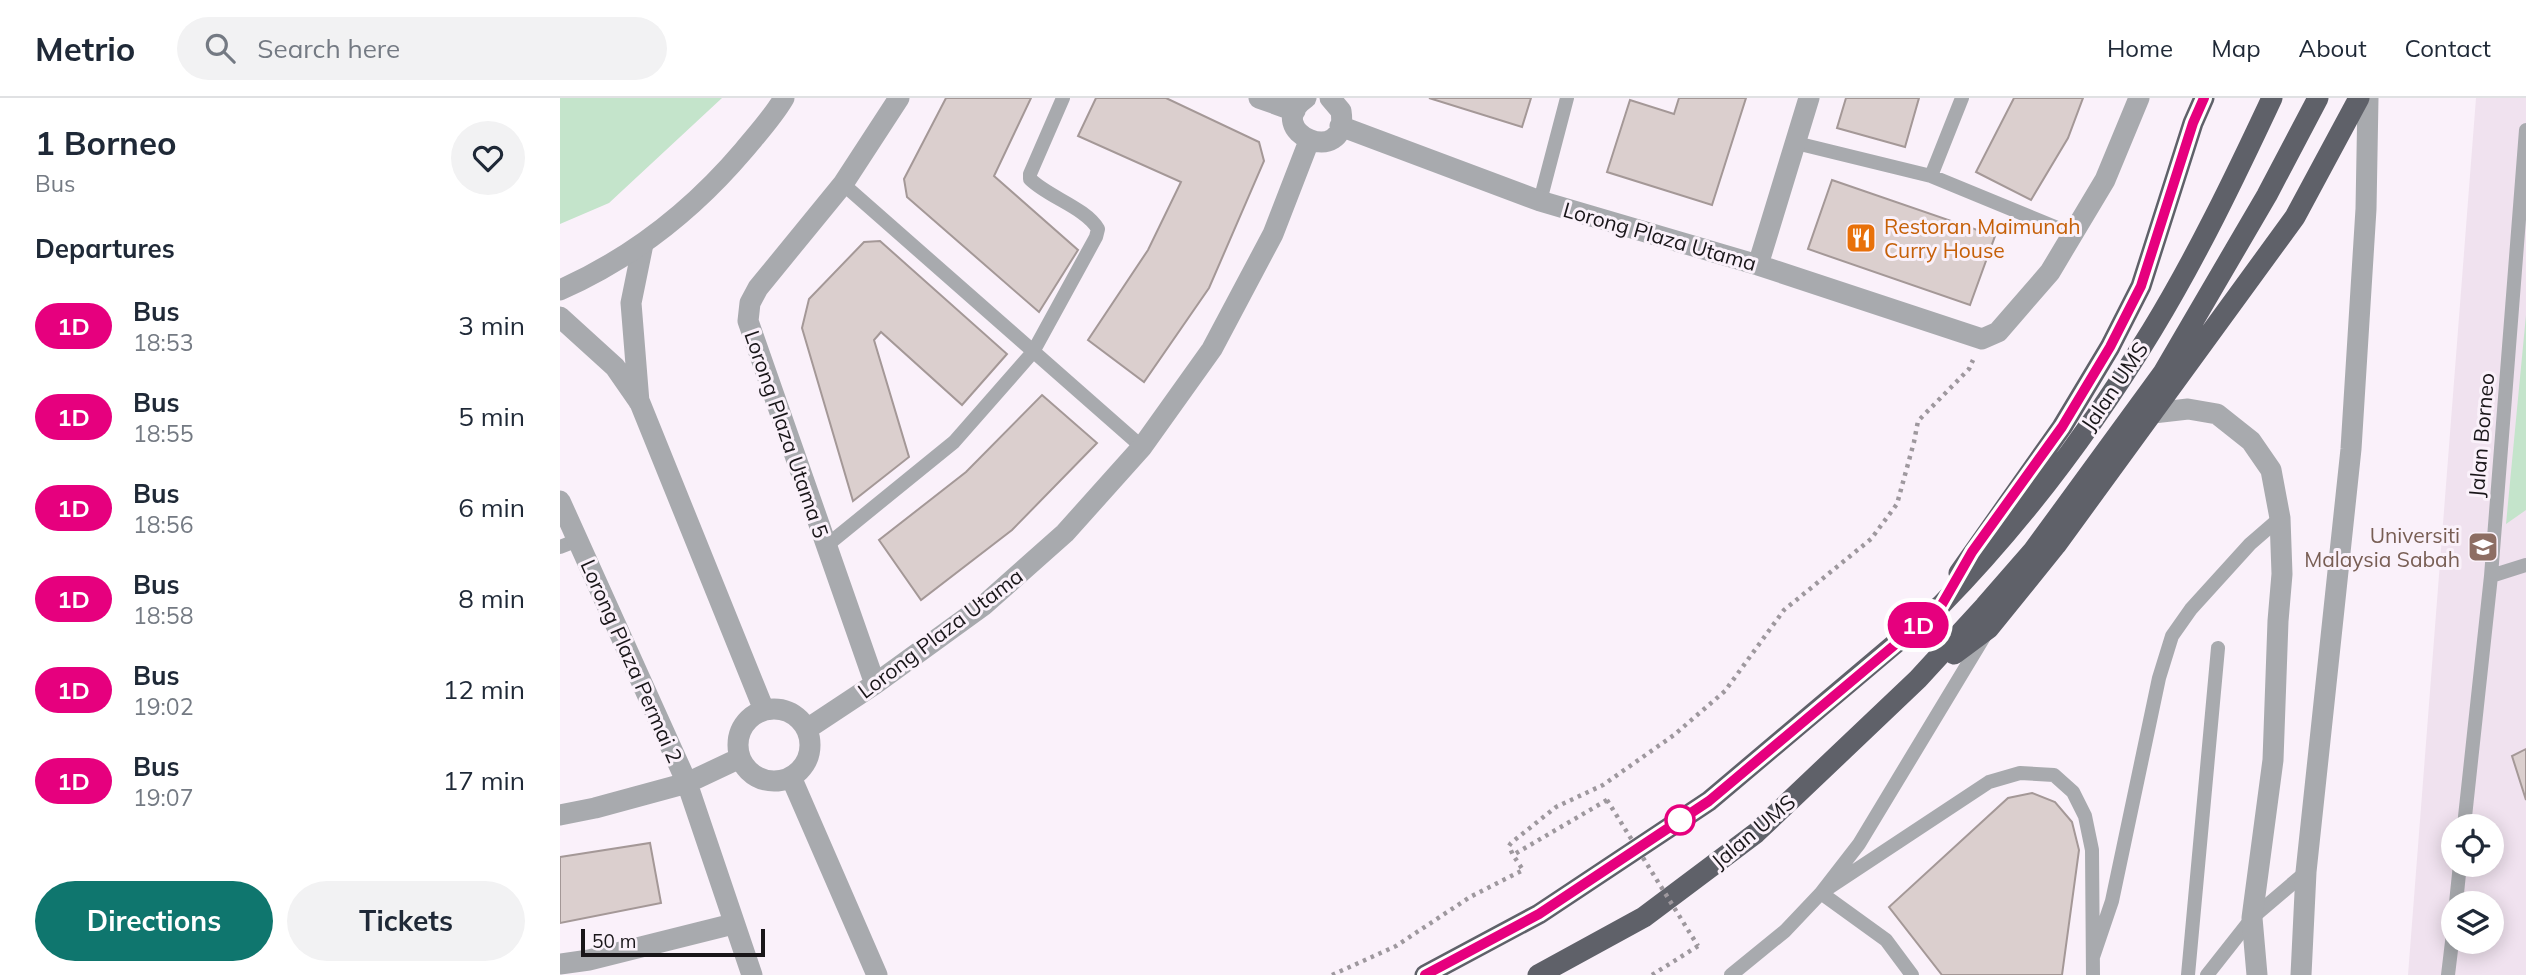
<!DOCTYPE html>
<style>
:root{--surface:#fff;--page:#f2f2f3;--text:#1f2937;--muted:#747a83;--line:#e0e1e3;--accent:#0f766e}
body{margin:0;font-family:Mulish,sans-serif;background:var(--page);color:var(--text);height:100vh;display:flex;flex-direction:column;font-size:26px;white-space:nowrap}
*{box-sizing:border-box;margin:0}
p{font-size:23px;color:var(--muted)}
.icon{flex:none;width:38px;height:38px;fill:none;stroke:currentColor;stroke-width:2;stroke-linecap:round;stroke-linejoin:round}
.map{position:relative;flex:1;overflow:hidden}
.panel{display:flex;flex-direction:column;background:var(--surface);width:560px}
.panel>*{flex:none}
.badge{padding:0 14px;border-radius:23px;font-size:24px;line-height:46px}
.tools{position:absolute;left:1881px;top:716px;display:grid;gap:14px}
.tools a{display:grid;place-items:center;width:63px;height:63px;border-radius:50%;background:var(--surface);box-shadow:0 4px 18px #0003;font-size:35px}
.scale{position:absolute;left:21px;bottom:18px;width:184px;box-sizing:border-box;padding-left:7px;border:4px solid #191619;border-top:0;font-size:19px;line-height:24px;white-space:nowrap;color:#191619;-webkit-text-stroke:5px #faf1fa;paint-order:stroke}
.map>.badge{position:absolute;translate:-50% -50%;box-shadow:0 0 0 4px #fff}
h2{padding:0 35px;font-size:26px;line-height:63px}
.round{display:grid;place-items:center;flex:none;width:74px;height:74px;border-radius:37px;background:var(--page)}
.headline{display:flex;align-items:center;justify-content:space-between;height:119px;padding:0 35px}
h1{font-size:33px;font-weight:700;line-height:52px}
.primary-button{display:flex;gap:14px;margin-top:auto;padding:14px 35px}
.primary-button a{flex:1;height:80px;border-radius:42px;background:var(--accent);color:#fff;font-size:28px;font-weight:700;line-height:80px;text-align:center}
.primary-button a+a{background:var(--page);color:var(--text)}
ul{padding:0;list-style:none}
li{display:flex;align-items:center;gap:21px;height:91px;padding:0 35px}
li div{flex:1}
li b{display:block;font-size:26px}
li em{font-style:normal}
li .badge{min-width:77px;font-weight:700;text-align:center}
header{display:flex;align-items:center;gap:42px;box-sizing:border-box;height:98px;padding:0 35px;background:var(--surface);border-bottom:2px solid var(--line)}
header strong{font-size:33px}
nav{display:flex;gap:38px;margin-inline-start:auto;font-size:24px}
.search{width:490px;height:63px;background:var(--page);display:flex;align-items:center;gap:18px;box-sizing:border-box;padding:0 24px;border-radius:38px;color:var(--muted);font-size:26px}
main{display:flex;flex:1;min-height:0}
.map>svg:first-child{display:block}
</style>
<header>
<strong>Metrio</strong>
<div class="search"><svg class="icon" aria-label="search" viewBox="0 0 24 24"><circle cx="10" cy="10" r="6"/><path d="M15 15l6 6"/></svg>Search here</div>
<nav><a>Home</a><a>Map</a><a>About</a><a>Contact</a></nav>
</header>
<main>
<section class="panel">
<div class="headline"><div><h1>1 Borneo</h1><p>Bus</p></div><a class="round"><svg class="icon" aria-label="heart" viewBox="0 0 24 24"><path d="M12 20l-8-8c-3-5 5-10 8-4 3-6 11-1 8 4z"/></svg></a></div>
<h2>Departures</h2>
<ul>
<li><span class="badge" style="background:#e6007e;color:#fff">1D</span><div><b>Bus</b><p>18:53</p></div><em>3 min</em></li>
<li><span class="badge" style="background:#e6007e;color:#fff">1D</span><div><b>Bus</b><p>18:55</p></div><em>5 min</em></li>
<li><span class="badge" style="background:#e6007e;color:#fff">1D</span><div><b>Bus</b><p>18:56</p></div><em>6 min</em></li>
<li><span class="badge" style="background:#e6007e;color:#fff">1D</span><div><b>Bus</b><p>18:58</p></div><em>8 min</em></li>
<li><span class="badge" style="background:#e6007e;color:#fff">1D</span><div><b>Bus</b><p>19:02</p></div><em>12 min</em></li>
<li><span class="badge" style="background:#e6007e;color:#fff">1D</span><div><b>Bus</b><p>19:07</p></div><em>17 min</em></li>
</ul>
<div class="primary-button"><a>Directions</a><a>Tickets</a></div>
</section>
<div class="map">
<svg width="1966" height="877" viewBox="0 0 1966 877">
<rect width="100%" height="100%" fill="#faf1fa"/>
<!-- built -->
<path fill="#f0e2ef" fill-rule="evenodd" d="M1916 0H1966V877H1848ZM1894 728H1932V766H1894ZM1894 805H1932V844H1894Z"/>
<!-- green -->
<path fill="#c4e4cb" d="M0 0H162L49 105 0 126Z
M1966 217V412L1946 426Z"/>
<!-- building -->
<path fill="#dbcfce" stroke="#a49897" stroke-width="2" d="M386 0H471L434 78 518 152 479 214 347 99 344 81Z
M536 0H606L699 44 704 63 649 190 584 284 528 242 588 152 621 84 518 38Z
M869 0H971L962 29Z
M1119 0H1186L1152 107 1047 74 1070 2 1114 16Z
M1286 0H1359L1345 49 1277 30Z
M1454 0H1523L1508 40 1471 102 1416 74Z
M1272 82 1435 138 1410 207 1248 151Z
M320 143 447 256 402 307 321 234 314 242 349 359 293 403 242 230 249 201 304 144Z
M482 297 537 345 452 432 361 502 319 442 406 374Z
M1966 651V702L1952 658Z
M1472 695 1495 704 1512 724 1519 752 1502 877H1382L1329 809 1448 700Z
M90 745 101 805 0 825V759Z"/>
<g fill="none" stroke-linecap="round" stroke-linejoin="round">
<!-- path -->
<path stroke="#9e989e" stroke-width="4.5" stroke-dasharray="3.5 5" stroke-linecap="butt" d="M1047 702 953 757 949 748 951 745 996 709 1043 687 1114 637 1165 593 1224 512 1311 441 1337 406 1354 344 1358 323 1409 271 1413 262
M772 877 836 848 910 799 963 772 953 757
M1092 877 1138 848"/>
<!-- service -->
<path stroke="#a8aaae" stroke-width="14" d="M1236 45 1371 78 1512 136
M1371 78 1402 0
M283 86 582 349
M980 103 1007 0
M266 448 394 344 473 254 536 139 538 131C526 110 488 99 470 81V76L503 0
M0 449 18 442
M1931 478 1966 467
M1904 728 1931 478 1966 32
M1261 795 1429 684 1460 675 1494 677 1513 694 1525 718 1532 752 1533 877
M1261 795 1326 842 1352 877
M1896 805 1900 766
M1533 859 1552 803 1599 580 1612 538 1631 511 1690 446 1720 420
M1171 877 1225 833 1261 795 1299 746 1424 539
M1628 877 1658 550
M1647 877 1692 820 1746 774
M1888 877 1894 827"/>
<!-- minor -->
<path stroke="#a8aaae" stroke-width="21" d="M699 0 735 13
M746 0C699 33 790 73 781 13L770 0
M780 28 980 103 1198 167 1422 241 1438 234 1490 174 1545 82 1579 0
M1198 167 1249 0
M0 219 55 269 80 305 204 612
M79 304 71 205 83 146
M1593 315 1628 311 1657 316 1691 343 1711 372 1720 420 1722 476 1718 523 1713 662 1692 820 1697 877
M0 403 127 685 192 877
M315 586 188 223 190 205 198 190 283 86 339 0
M178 647a36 36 0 1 1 72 0a36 36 0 1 1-72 0Z
M247 631 315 586 424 507 505 435 582 349 652 251 713 136 749 43
M231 679 317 877
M0 717 35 710 127 685 180 660
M0 866 29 862 173 826
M1741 877 1746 774 1791 351 1806 111 1808 0"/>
<!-- tertiary -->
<path stroke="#a8aaae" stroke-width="21" d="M0 192C72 160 134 111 184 52 198 35 213 19 224 0"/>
<!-- trunk -->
<path stroke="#5f6169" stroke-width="21" d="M1399 475 1502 329 1550 249 1581 188 1633 25 1644 0
M1394 556 1429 530 1496 447 1735 119 1799 0
M865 877 979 816 1149 703 1381 507C1461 425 1532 331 1592 232 1637 158 1675 79 1712 0
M978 877 1084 819 1196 735 1358 581 1425 508 1473 453 1603 275 1707 97 1758 0"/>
<!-- path-bridge -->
<path stroke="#9e989e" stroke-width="4.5" stroke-dasharray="3.5 5" stroke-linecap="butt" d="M1047 702 1138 848"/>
</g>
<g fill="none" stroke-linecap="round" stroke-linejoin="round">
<!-- line casing -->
<g stroke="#fff" stroke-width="16">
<path id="line" d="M865 877 979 816 1149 703 1381 508 1412 454 1502 329 1550 249 1581 188 1633 25 1644 0"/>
</g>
<!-- line -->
<use href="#line" stroke="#e6007e" stroke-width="10"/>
</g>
<!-- icons -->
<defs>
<g id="restaurant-square" transform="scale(1.575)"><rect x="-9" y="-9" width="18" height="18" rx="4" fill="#e8710a" stroke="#faf1fa"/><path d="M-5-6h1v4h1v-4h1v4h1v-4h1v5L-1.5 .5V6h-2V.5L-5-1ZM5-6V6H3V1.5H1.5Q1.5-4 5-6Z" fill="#fff"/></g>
<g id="university-square" transform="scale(1.575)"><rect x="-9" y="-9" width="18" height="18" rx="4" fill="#8d6e63" stroke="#faf1fa"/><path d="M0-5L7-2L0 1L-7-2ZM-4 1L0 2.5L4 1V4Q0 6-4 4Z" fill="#fff"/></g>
</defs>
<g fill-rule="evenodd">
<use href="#restaurant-square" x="1301" y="140"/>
<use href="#university-square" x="1923" y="449"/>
</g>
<!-- markers -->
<circle fill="#fff" stroke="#e6007e" stroke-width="3.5" cx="1120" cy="722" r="14"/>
<g text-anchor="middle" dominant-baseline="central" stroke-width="6" stroke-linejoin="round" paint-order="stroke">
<!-- food labels -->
<g font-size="21" fill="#c56008" stroke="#faf1fa" text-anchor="start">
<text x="1324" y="128">Restoran Maimunah<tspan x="1324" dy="24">Curry House</tspan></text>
</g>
<!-- street labels -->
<g font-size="21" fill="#191619" stroke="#faf1fa">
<text transform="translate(1100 138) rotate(16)">Lorong Plaza Utama</text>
<text transform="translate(1554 288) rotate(-56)">Jalan UMS</text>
<text transform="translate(227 336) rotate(71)">Lorong Plaza Utama 5</text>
<text transform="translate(1921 337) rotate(-85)">Jalan Borneo</text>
<text transform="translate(380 535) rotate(-37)">Lorong Plaza Utama</text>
<text transform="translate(72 563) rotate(66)">Lorong Plaza Permai 2</text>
<text transform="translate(1193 733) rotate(-40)">Jalan UMS</text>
</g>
<!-- education labels -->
<g font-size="21" fill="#785e54" stroke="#faf1fa" text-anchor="end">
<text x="1900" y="437">Universiti<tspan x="1900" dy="24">Malaysia Sabah</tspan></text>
</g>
</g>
</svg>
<div class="tools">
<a><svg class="icon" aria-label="locate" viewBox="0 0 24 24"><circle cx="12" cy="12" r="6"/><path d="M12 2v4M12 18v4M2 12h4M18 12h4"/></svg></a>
<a><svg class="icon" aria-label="layers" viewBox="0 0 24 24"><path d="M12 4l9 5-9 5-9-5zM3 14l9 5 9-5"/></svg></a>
</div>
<div class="scale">50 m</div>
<b class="badge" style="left:1358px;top:527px;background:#e6007e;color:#fff">1D</b>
</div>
</main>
